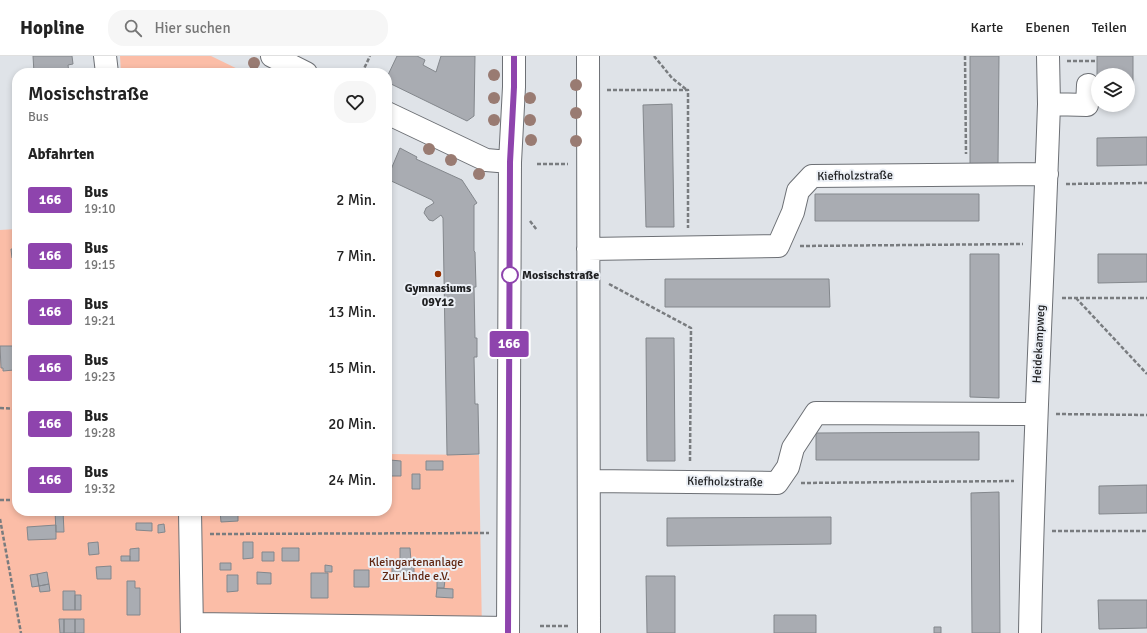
<!DOCTYPE html>
<html lang="de">
<meta charset="utf-8">
<style>
:root{--surface:#fff;--page:#f6f6f6;--text:#222;--muted:#767676;--line:#e0e0e0}
body{margin:0;font-family:Signika,sans-serif;background:var(--page);color:var(--text);height:100vh;display:flex;flex-direction:column;font-size:15px;white-space:nowrap}
*{box-sizing:border-box;margin:0}
p{font-size:13px;color:var(--muted)}
.icon{flex:none;width:22px;height:22px;fill:none;stroke:currentColor;stroke-width:2;stroke-linecap:round;stroke-linejoin:round}
.map{position:relative;flex:1;overflow:hidden}
.panel{position:absolute;left:12px;top:12px;width:380px;height:448px;display:flex;flex-direction:column;background:var(--surface);border-radius:16px;box-shadow:0 2px 6px #0003}
.panel>*{flex:none}
.badge{padding:0 8px;border-radius:3px;font-size:14px;line-height:26px}
.fabs{position:absolute;left:1091px;top:12px;display:grid;gap:8px}
.fabs a{display:grid;place-items:center;width:44px;height:44px;border-radius:50%;background:var(--surface);box-shadow:0 2px 6px #0003;font-size:20px}
.map>.badge{position:absolute;translate:-50% -50%;box-shadow:0 0 0 2px #fff}
h2{padding:0 16px;font-size:15px;line-height:36px}
.round{display:grid;place-items:center;flex:none;width:42px;height:42px;border-radius:16px;background:var(--page)}
.overview{display:flex;align-items:center;justify-content:space-between;height:68px;padding:0 16px}
h1{font-size:19px;font-weight:600;line-height:30px}
ul{padding:0;list-style:none}
li{display:flex;align-items:center;gap:12px;height:56px;padding:0 16px}
li div{flex:1}
li b{display:block;font-size:15px}
li em{font-style:normal}
li .badge{min-width:44px;font-weight:700;text-align:center}
header{display:flex;align-items:center;gap:24px;box-sizing:border-box;height:56px;padding:0 20px;background:var(--surface);border-bottom:1px solid var(--line)}
header strong{font-size:19px}
nav{display:flex;gap:22px;margin-inline-start:auto;font-size:14px}
.search{width:280px;height:36px;background:var(--page);display:flex;align-items:center;gap:10px;box-sizing:border-box;padding:0 14px;border-radius:16px;color:var(--muted);font-size:15px}
.map>svg:first-child{display:block}
</style>
<header>
<strong>Hopline</strong>
<div class="search"><svg class="icon" aria-label="search" viewBox="0 0 24 24"><circle cx="10" cy="10" r="6"/><path d="M15 15l6 6"/></svg>Hier suchen</div>
<nav><a>Karte</a><a>Ebenen</a><a>Teilen</a></nav>
</header>
<div class="map">
<svg width="1147" height="577" viewBox="0 0 1147 577">
<rect width="100%" height="100%" fill="#dfe3e8"/>
<!-- green -->
<path fill="#fbbda7" d="M120 0H211L246 17H121Z
M17 173V455H387V398L479 399 482 577H0V174Z"/>
<!-- building -->
<path fill="#a9acb2" stroke="#83878c" d="M33 0H72L73 8 68 9 69 17H34Z
M397 0H417L425 4 423 9 436 16 441 0H475L474 60 467 65 387 26V21Z
M970 0H999L998 109H970Z
M1097 0H1133V33H1128V19H1098V33H1097Z
M672 48 674 171H646L643 49Z
M1147 81V109L1097 110V82Z
M400 92 417 101 416 103 462 124 477 147 474 149V195L475 196 476 231H474L475 282H477V301H474L475 348H478L479 398 447 399 443 162 441 159 433 165 429 164 424 157 426 152 434 147 432 144 387 123Z
M815 138H979V165H815Z
M17 189V202H12L11 193H13V190Z
M970 198H999V342L970 341Z
M1098 198H1147V226L1098 227Z
M665 223H829L830 251H665Z
M15 256H17V268H15Z
M646 282H674L675 405H647Z
M0 290H13L14 314 3 315V312H1Z
M979 376V404H816V377Z
M390 404 401 405V420H390Z
M426 405H443V414H426Z
M412 418H420V433H412Z
M1147 429V457L1099 458V430Z
M999 436 1000 577H972L971 437Z
M55 455H63L64 476H56Z
M220 455H238V465L221 466Z
M831 461V488L667 490V462Z
M136 467H152V475L136 474Z
M164 468 165 476 158 477V469Z
M56 469V483L28 484 27 471Z
M98 486 99 498 89 499 88 487Z
M243 486H253V502L243 503Z
M139 492V505H130V493Z
M282 492H299V505H282Z
M400 492H410L411 505H400Z
M262 496H274V505H262Z
M121 500H130V505H121Z
M220 507H231V514H220Z
M325 509 332 510V516H325Z
M111 510V523H97L96 511Z
M392 511H414V519H392Z
M354 514H369V531H354Z
M47 516 49 528 39 530 37 518Z
M257 516 271 517V528H257Z
M311 517H328V542H311Z
M37 518 39 530 32 531 30 519Z
M227 519H238V535L227 536Z
M646 520H675V577H647Z
M437 523 445 524 444 532H437Z
M127 525H135V532H140V559H127Z
M49 528 50 535 40 536 39 530Z
M437 532 453 533V542L436 541Z
M63 535H75V554H63Z
M75 539H81V554H75Z
M1098 544H1147V572L1099 573Z
M774 559H816V577H774Z
M59 563H64V577H60Z
M64 563H75V577H64Z
M75 563H84V577H75Z
M934 571H941V577H934Z"/>
<g fill="none" stroke-linecap="round" stroke-linejoin="round">
<!-- minor casing -->
<g stroke="#6d7075" stroke-width="24">
<path id="minor" d="M105 0 107 17
M272 0 306 17
M588 0 589 577
M1049 48 1087 49 1088 29
M387 57 486 104 510 106
M588 193 778 190 793 156 798 135 812 120 1047 118
M589 425 777 427 788 411 793 392 816 357 1036 358
M190 455 192 577
M193 568 508 572
M508 577 510 106 514 31V0
M1030 577C1033 400 1043 224 1049 48L1048 0"/>
</g>
<!-- path -->
<path stroke="#797c7f" stroke-width="2.5" stroke-dasharray="4 2" stroke-linecap="butt" d="M654 0 672 22 687 34
M965 0 966 98
M1067 5H1097
M362 17 370 0
M607 34H688V172
M537 108H568
M1066 128 1147 127
M530 165 537 174
M800 190 1023 188
M609 228 691 272 690 405
M1062 242H1147
M1076 242 1147 318
M0 352 17 353
M1056 358 1147 359
M801 427 1014 425
M0 444H17
M0 463 21 577
M1052 475H1147
M210 478 489 477
M540 570H569"/>
<!-- minor -->
<use href="#minor" stroke="#fff" stroke-width="22"/>
</g>
<!-- trees -->
<g fill="#997b72">
<circle cx="254" cy="7" r="6"/>
<circle cx="494" cy="19" r="6"/>
<circle cx="576" cy="29" r="6"/>
<circle cx="494" cy="42" r="6"/>
<circle cx="530" cy="42" r="6"/>
<circle cx="576" cy="57" r="6"/>
<circle cx="494" cy="64" r="6"/>
<circle cx="530" cy="64" r="6"/>
<circle cx="531" cy="84" r="6"/>
<circle cx="576" cy="85" r="6"/>
<circle cx="429" cy="93" r="6"/>
<circle cx="451" cy="104" r="6"/>
<circle cx="479" cy="118" r="6"/>
</g>
<g fill="none" stroke-linecap="round" stroke-linejoin="round">
<!-- line casing -->
<g stroke="#fff" stroke-width="9">
<path id="line" d="M508 577 510 106 514 31V0"/>
</g>
<!-- line -->
<use href="#line" stroke="#8e44ad" stroke-width="6"/>
</g>
<!-- markers -->
<circle fill="#963101" stroke="#ecf0f6" stroke-width="1.5" cx="438" cy="218" r="4"/>
<circle fill="#fff" stroke="#8e44ad" stroke-width="2" cx="510" cy="219" r="8"/>
<g text-anchor="middle" dominant-baseline="central" stroke-width="4" stroke-linejoin="round" paint-order="stroke">
<!-- street labels -->
<g font-size="12" fill="#202123" stroke="#ecf0f6">
<text transform="translate(855 120) rotate(-1)">Kiefholzstraße</text>
<text transform="translate(1039 288) rotate(-87)">Heidekampweg</text>
<text transform="translate(725 426) rotate(1)">Kiefholzstraße</text>
</g>
<!-- stop labels -->
<g font-size="12" font-weight="bold" fill="#202123" stroke="#ecf0f6" text-anchor="start">
<text x="522" y="219">Mosischstraße</text>
</g>
<!-- poi labels -->
<g font-size="12" font-weight="bold" fill="#202123" stroke="#ecf0f6">
<text x="438" y="232">Gymnasiums<tspan x="438" dy="14">09Y12</tspan></text>
</g>
<!-- park labels -->
<g font-size="12" fill="#602611" stroke="#ecf0f6">
<text x="416" y="506">Kleingartenanlage<tspan x="416" dy="14">Zur Linde e.V.</tspan></text>
</g>
</g>
</svg>
<div class="fabs">
<a><svg class="icon" aria-label="layers" viewBox="0 0 24 24"><path d="M12 4l9 5-9 5-9-5zM3 14l9 5 9-5"/></svg></a>
</div>
<b class="badge" style="left:509px;top:288px;background:#8e44ad;color:#fff">166</b>
<section class="panel">
<div class="overview"><div><h1>Mosischstraße</h1><p>Bus</p></div><a class="round"><svg class="icon" aria-label="heart" viewBox="0 0 24 24"><path d="M12 20l-8-8c-3-5 5-10 8-4 3-6 11-1 8 4z"/></svg></a></div>
<h2>Abfahrten</h2>
<ul>
<li><span class="badge" style="background:#8e44ad;color:#fff">166</span><div><b>Bus</b><p>19:10</p></div><em>2 Min.</em></li>
<li><span class="badge" style="background:#8e44ad;color:#fff">166</span><div><b>Bus</b><p>19:15</p></div><em>7 Min.</em></li>
<li><span class="badge" style="background:#8e44ad;color:#fff">166</span><div><b>Bus</b><p>19:21</p></div><em>13 Min.</em></li>
<li><span class="badge" style="background:#8e44ad;color:#fff">166</span><div><b>Bus</b><p>19:23</p></div><em>15 Min.</em></li>
<li><span class="badge" style="background:#8e44ad;color:#fff">166</span><div><b>Bus</b><p>19:28</p></div><em>20 Min.</em></li>
<li><span class="badge" style="background:#8e44ad;color:#fff">166</span><div><b>Bus</b><p>19:32</p></div><em>24 Min.</em></li>
</ul>
</section>
</div>
